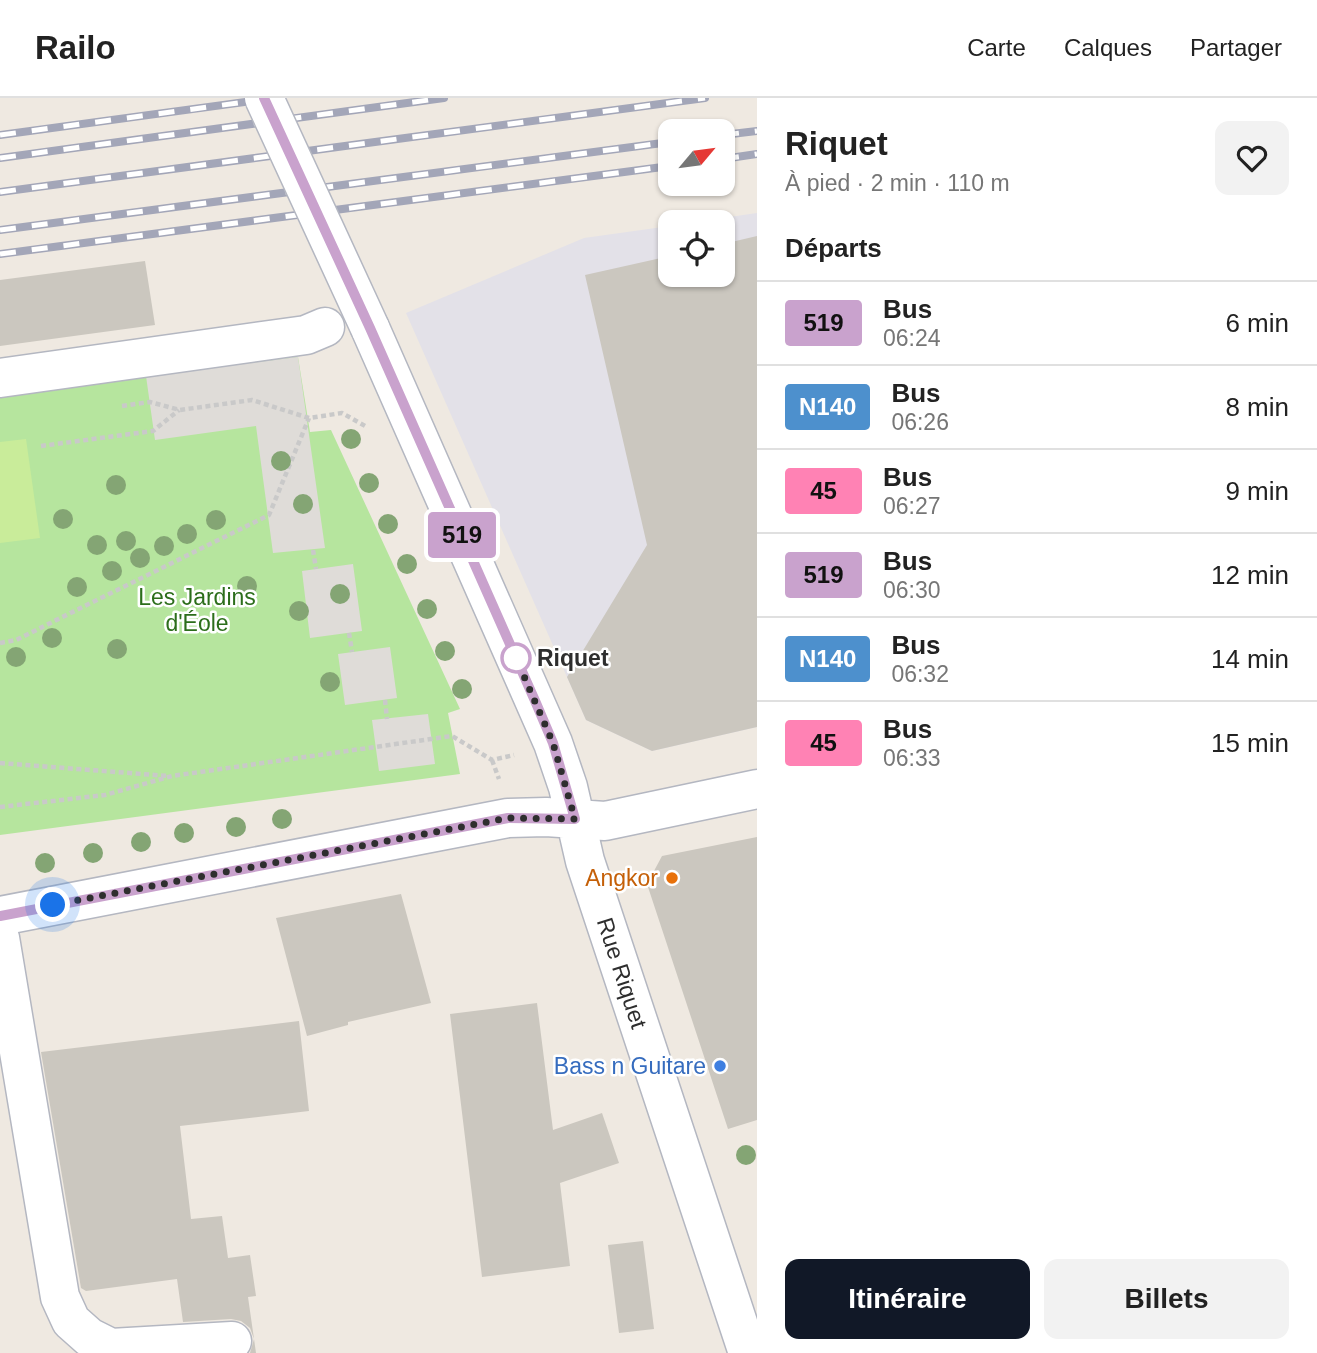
<!DOCTYPE html>
<html lang="fr">
<meta charset="utf-8">
<style>
:root{--surface:#fff;--page:#f2f2f2;--text:#222;--muted:#767676;--line:#e0e0e0;--accent:#111827}
body{margin:0;font-family:Arial,sans-serif;background:var(--page);color:var(--text);height:100vh;display:flex;flex-direction:column;font-size:26px;white-space:nowrap}
*{box-sizing:border-box;margin:0}
p{font-size:23px;color:var(--muted)}
.icon{flex:none;width:38px;height:38px;fill:none;stroke:currentColor;stroke-width:2;stroke-linecap:round;stroke-linejoin:round}
.map{position:relative;flex:1;overflow:hidden}
.side{display:flex;flex-direction:column;background:var(--surface);width:560px}
.side>*{flex:none}
.badge{padding:0 14px;border-radius:5px;font-size:24px;line-height:46px}
.needle{width:46px;rotate:61deg}
.tools{position:absolute;left:658px;top:21px;display:grid;gap:14px}
.tools a{display:grid;place-items:center;width:77px;height:77px;border-radius:14px;background:var(--surface);box-shadow:0 2px 5px #0004;font-size:35px}
.you{position:absolute;width:35px;height:35px;margin:-18px;border:5px solid #fff;border-radius:50%;background:#1a73e8;box-shadow:0 0 0 10px #1a73e833}
.map>.badge{position:absolute;translate:-50% -50%;box-shadow:0 0 0 4px #fff}
h2{padding:0 28px;font-size:26px;line-height:63px}
.round{display:grid;place-items:center;flex:none;width:74px;height:74px;border-radius:14px;background:var(--page)}
.overview{display:flex;align-items:center;justify-content:space-between;height:119px;padding:0 28px}
h1{font-size:33px;font-weight:600;line-height:52px}
.primary-button{display:flex;gap:14px;margin-top:auto;padding:14px 28px}
.primary-button a{flex:1;height:80px;border-radius:14px;background:var(--accent);color:#fff;font-size:28px;font-weight:600;line-height:80px;text-align:center}
.primary-button a+a{background:var(--page);color:var(--text)}
ul{padding:0;list-style:none}
li{display:flex;align-items:center;gap:21px;height:84px;padding:0 28px;border-top:2px solid var(--line)}
li div{flex:1}
li b{display:block;font-size:26px}
li em{font-style:normal}
li .badge{min-width:77px;font-weight:700;text-align:center}
header{display:flex;align-items:center;gap:42px;box-sizing:border-box;height:98px;padding:0 35px;background:var(--surface);border-bottom:2px solid var(--line)}
header strong{font-size:33px}
nav{display:flex;gap:38px;margin-inline-start:auto;font-size:24px}
main{display:flex;flex:1;min-height:0}
.map>svg:first-child{display:block}
</style>
<header>
<strong>Railo</strong>
<nav><a>Carte</a><a>Calques</a><a>Partager</a></nav>
</header>
<main>
<div class="map">
<svg width="757" height="1255" viewBox="0 0 757 1255">
<rect width="100%" height="100%" fill="#efe9e1"/>
<!-- industrial -->
<path fill="#e3e1e8" d="M757 115V629L652 653 586 622 406 215 584 140 670 128V177H723V124H695Z"/>
<!-- green -->
<path fill="#b6e59e" d="M298 259 310 334 331 332 460 611 448 615 460 676 0 737V297Z"/>
<!-- pitch -->
<path fill="#c9ec9a" d="M26 341 40 440 0 445V344Z"/>
<!-- plaza -->
<path fill="#dfdcd8" d="M298 259 325 450 273 455 256 328 155 342 146 278Z
M353 466 362 533 310 540 302 473Z
M390 549 397 600 345 607 338 556Z
M428 616 435 666 379 673 372 622Z"/>
<!-- building -->
<path fill="#cbc7bf" d="M757 138V629L652 653 586 622 567 579 647 447 585 177 670 158V177H723V146Z
M145 163 155 227 0 248V182Z
M757 739V1022L728 1031 647 786 662 758Z
M401 796 431 905 348 924V927L307 938 276 820Z
M537 905 553 1032 602 1015 619 1065 560 1085 570 1168 482 1179 450 916Z
M299 923 309 1013 180 1028 191 1121 222 1118 228 1160 250 1157 256 1198 248 1199 256 1255H250L254 1241 250 1230 241 1223 231 1221 183 1224 177 1181 86 1193 81 1190 41 954Z
M643 1143 654 1231 619 1235 608 1147Z"/>
<g fill="none" stroke-linecap="round" stroke-linejoin="round">
<!-- minor casing -->
<g stroke="#b4b7c1" stroke-width="41">
<path id="minor" d="M370 230 553 645 568 689 585 763 748 1255
M0 280 306 237 325 229
M0 818 508 720 546 719 605 723 757 691
M0 840 60 1199 71 1223 89 1239 111 1250 232 1243"/>
</g>
<!-- path -->
<path stroke="#c9c9c9" stroke-width="4.5" stroke-dasharray="5 3.5" stroke-linecap="butt" d="M122 308 150 304 180 312 252 302 309 320 342 315 367 329
M41 348 153 333 179 312
M313 452 316 471
M349 535 352 554
M0 545 16 542 269 417 309 320
M385 602 387 621
M492 662 499 681
M0 665 168 678
M0 709 105 697 172 678 452 638 492 662 514 657"/>
<!-- minor -->
<use href="#minor" stroke="#fff" stroke-width="38"/>
<!-- rail casing -->
<g stroke="#a3a6b8" stroke-width="8">
<path id="rail" d="M0 37 275 0
M723 37 757 33
M0 60 444 0
M723 61 757 56
M0 94 705 0
M0 132 670 44
M0 156 670 68"/>
</g>
<!-- rail -->
<use href="#rail" stroke="#fff" stroke-width="5" stroke-dasharray="16" stroke-linecap="butt"/>
<!-- minor-bridge casing -->
<g stroke="#b4b7c1" stroke-width="41" stroke-linecap="butt">
<path id="minor-bridge" d="M264 0 370 230"/>
</g>
<!-- minor-bridge -->
<use href="#minor-bridge" stroke="#fff" stroke-width="38"/>
</g>
<!-- trees -->
<g fill="#84a574">
<circle cx="351" cy="341" r="10"/>
<circle cx="281" cy="363" r="10"/>
<circle cx="369" cy="385" r="10"/>
<circle cx="116" cy="387" r="10"/>
<circle cx="303" cy="406" r="10"/>
<circle cx="63" cy="421" r="10"/>
<circle cx="216" cy="422" r="10"/>
<circle cx="388" cy="426" r="10"/>
<circle cx="187" cy="436" r="10"/>
<circle cx="126" cy="443" r="10"/>
<circle cx="97" cy="447" r="10"/>
<circle cx="164" cy="448" r="10"/>
<circle cx="140" cy="460" r="10"/>
<circle cx="407" cy="466" r="10"/>
<circle cx="112" cy="473" r="10"/>
<circle cx="247" cy="488" r="10"/>
<circle cx="77" cy="489" r="10"/>
<circle cx="340" cy="496" r="10"/>
<circle cx="427" cy="511" r="10"/>
<circle cx="299" cy="513" r="10"/>
<circle cx="52" cy="540" r="10"/>
<circle cx="117" cy="551" r="10"/>
<circle cx="445" cy="553" r="10"/>
<circle cx="16" cy="559" r="10"/>
<circle cx="330" cy="584" r="10"/>
<circle cx="462" cy="591" r="10"/>
<circle cx="282" cy="721" r="10"/>
<circle cx="236" cy="729" r="10"/>
<circle cx="184" cy="735" r="10"/>
<circle cx="141" cy="744" r="10"/>
<circle cx="93" cy="755" r="10"/>
<circle cx="45" cy="765" r="10"/>
<circle cx="746" cy="1057" r="10"/>
</g>
<g fill="none" stroke-linecap="round" stroke-linejoin="round">
<!-- line casing -->
<g stroke="#fff" stroke-width="16">
<path id="line" d="M0 818 508 720 575 721 553 645 536 605 370 230 264 0"/>
</g>
<!-- line -->
<use href="#line" stroke="#c9a2cd" stroke-width="10"/>
<!-- walk -->
<path stroke="#2e2e2e" stroke-width="7" stroke-dasharray="0 12.6" d="M53 807 508 720 575 721 553 645 516 560"/>
</g>
<!-- markers -->
<circle fill="#fff" stroke="#c9a2cd" stroke-width="3.5" cx="516" cy="560" r="14"/>
<circle fill="#e8710a" stroke="#fff" stroke-width="2.5" cx="672" cy="780" r="7"/>
<circle fill="#3f7fe0" stroke="#fff" stroke-width="2.5" cx="720" cy="968" r="7"/>
<g text-anchor="middle" dominant-baseline="central" stroke-width="5" stroke-linejoin="round" paint-order="stroke">
<!-- park labels -->
<g font-size="23" fill="#2c6e1b" stroke="#fff">
<text x="197" y="499">Les Jardins<tspan x="197" dy="26">d'Éole</tspan></text>
</g>
<!-- stop labels -->
<g font-size="23" font-weight="bold" fill="#2e2e2e" stroke="#fff" text-anchor="start">
<text x="537" y="560">Riquet</text>
</g>
<!-- food labels -->
<g font-size="23" fill="#c56008" stroke="#fff" text-anchor="end">
<text x="658" y="780">Angkor</text>
</g>
<!-- street labels -->
<g font-size="23" fill="#2e2e2e" stroke="#fff">
<text transform="translate(622 875) rotate(72)">Rue Riquet</text>
</g>
<!-- shop labels -->
<g font-size="23" fill="#366cbe" stroke="#fff" text-anchor="end">
<text x="706" y="968">Bass n Guitare</text>
</g>
</g>
</svg>
<div class="tools">
<a><svg class="needle" viewBox="-14 -14 28 28"><path d="M0-13l5 13h-10z" fill="#e53935"/><path d="M0 13l5-13h-10z" fill="#767676"/></svg></a>
<a><svg class="icon" aria-label="locate" viewBox="0 0 24 24"><circle cx="12" cy="12" r="6"/><path d="M12 2v4M12 18v4M2 12h4M18 12h4"/></svg></a>
</div>
<div class="you" style="left:53px;top:807px"></div>
<b class="badge" style="left:462px;top:437px;background:#c9a2cd;color:#111">519</b>
</div>
<section class="side">
<div class="overview"><div><h1>Riquet</h1><p>À pied · 2 min · 110 m</p></div><a class="round"><svg class="icon" aria-label="heart" viewBox="0 0 24 24"><path d="M12 20l-8-8c-3-5 5-10 8-4 3-6 11-1 8 4z"/></svg></a></div>
<h2>Départs</h2>
<ul>
<li><span class="badge" style="background:#c9a2cd;color:#111">519</span><div><b>Bus</b><p>06:24</p></div><em>6 min</em></li>
<li><span class="badge" style="background:#4d90cd;color:#fff">N140</span><div><b>Bus</b><p>06:26</p></div><em>8 min</em></li>
<li><span class="badge" style="background:#ff82b4;color:#111">45</span><div><b>Bus</b><p>06:27</p></div><em>9 min</em></li>
<li><span class="badge" style="background:#c9a2cd;color:#111">519</span><div><b>Bus</b><p>06:30</p></div><em>12 min</em></li>
<li><span class="badge" style="background:#4d90cd;color:#fff">N140</span><div><b>Bus</b><p>06:32</p></div><em>14 min</em></li>
<li><span class="badge" style="background:#ff82b4;color:#111">45</span><div><b>Bus</b><p>06:33</p></div><em>15 min</em></li>
</ul>
<div class="primary-button"><a>Itinéraire</a><a>Billets</a></div>
</section>
</main>
